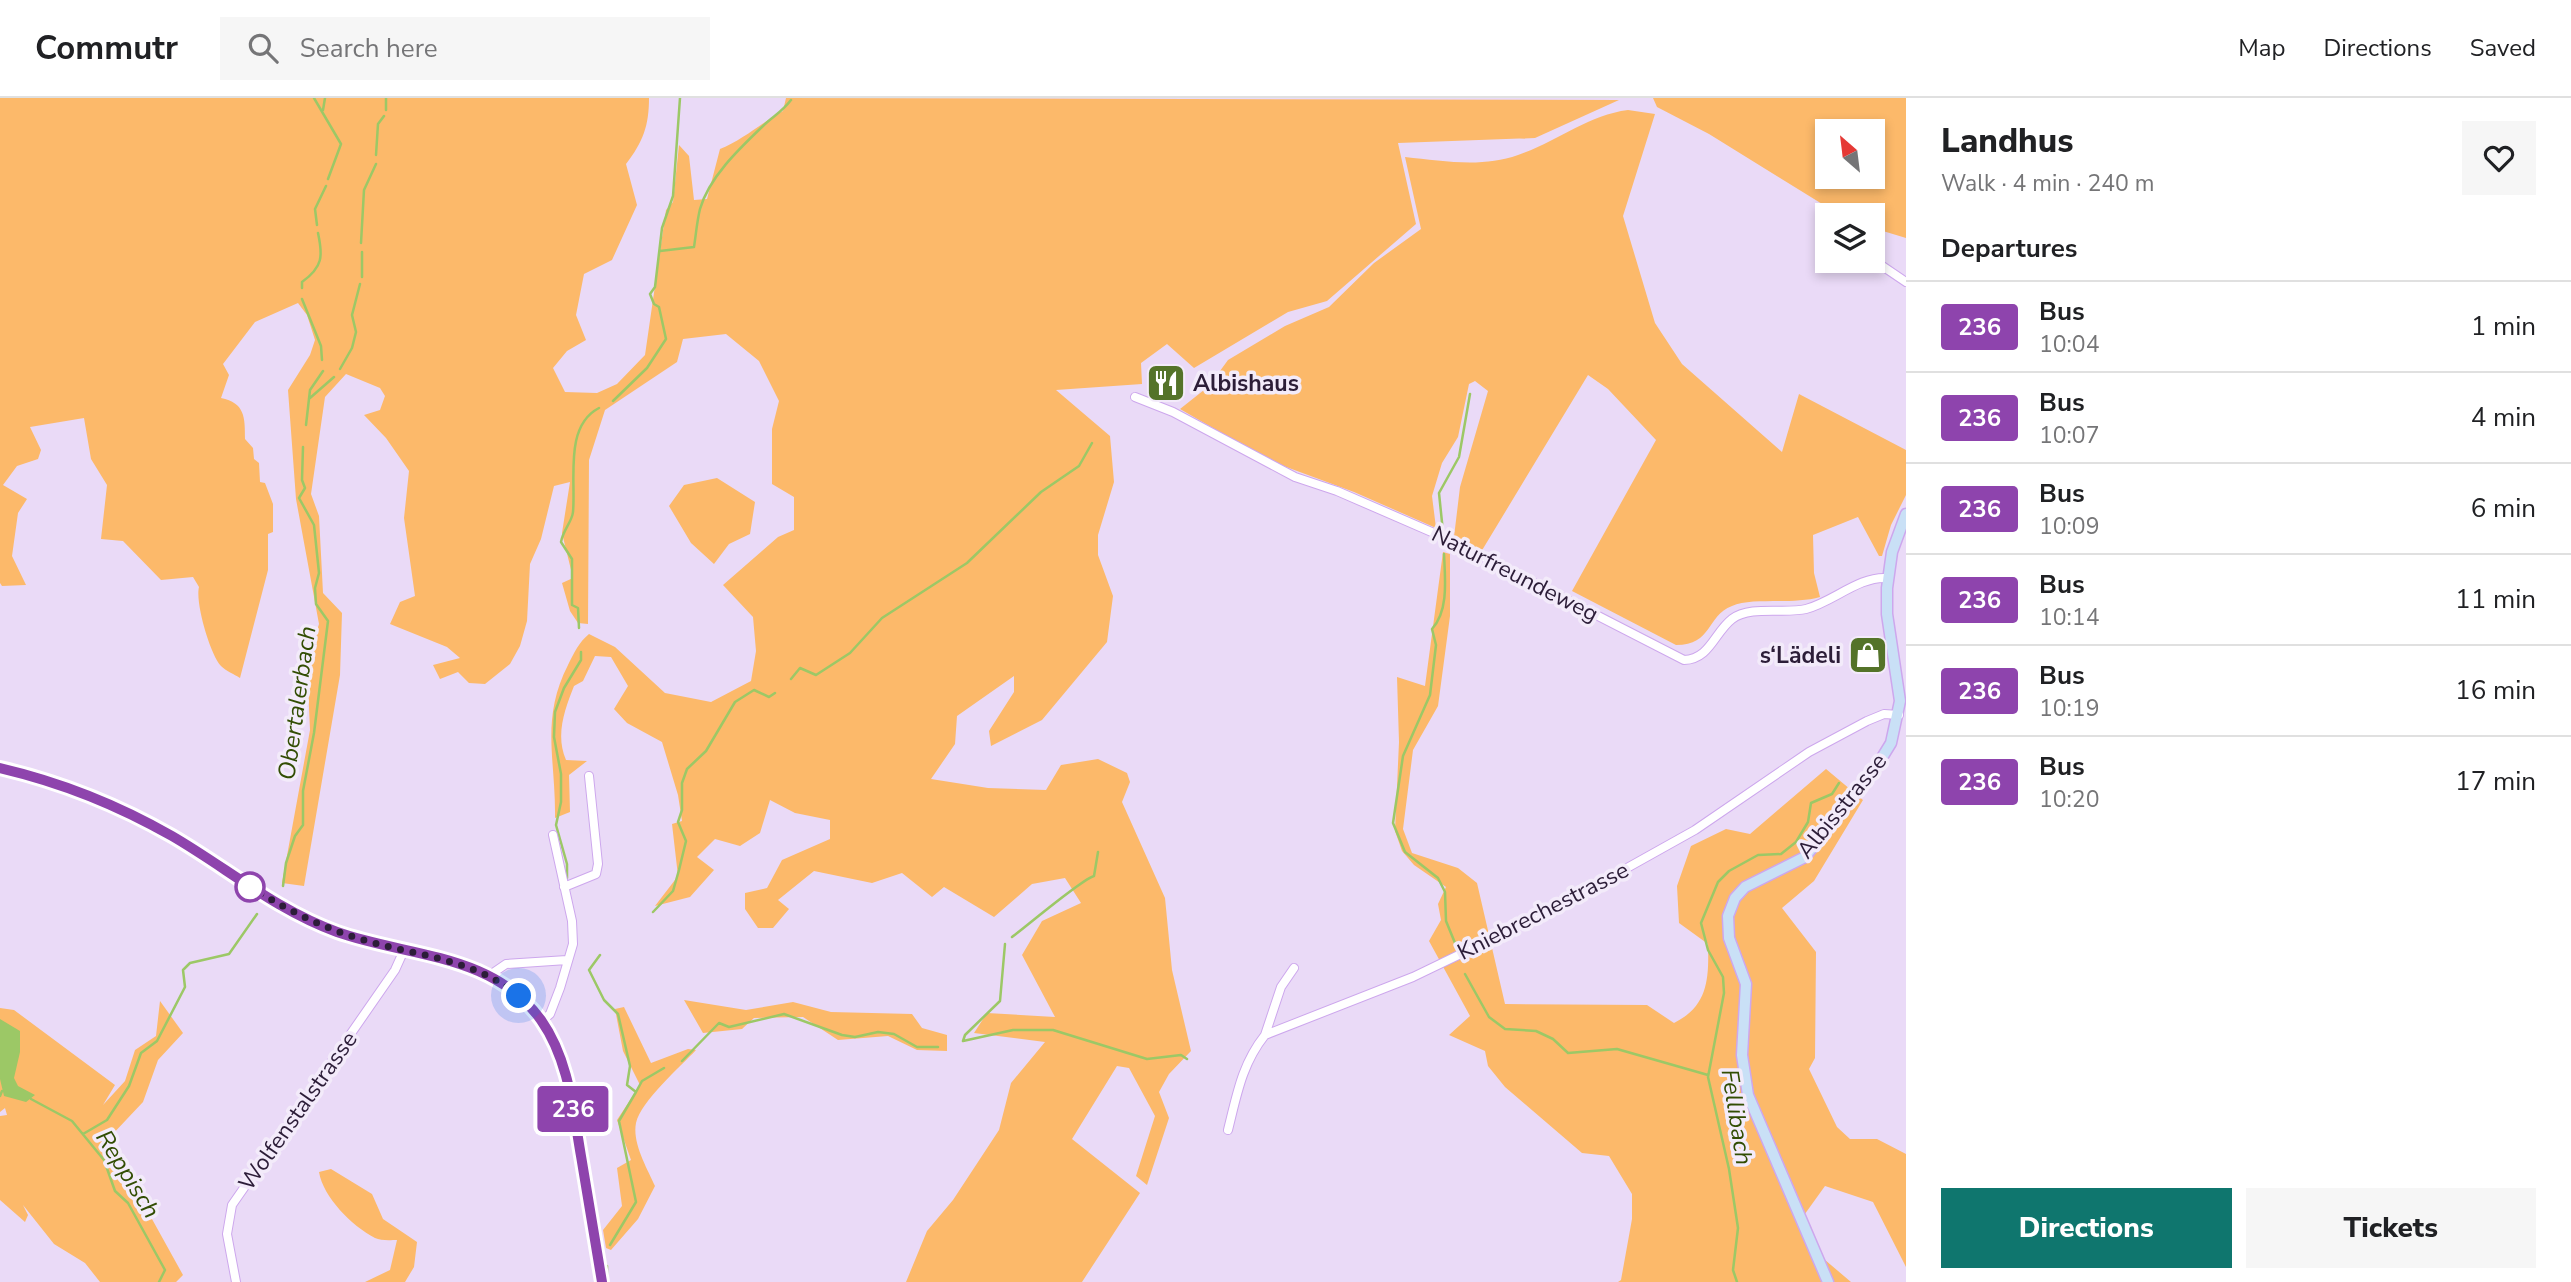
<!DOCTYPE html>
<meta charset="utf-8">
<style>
:root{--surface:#fff;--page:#f6f6f6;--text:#202124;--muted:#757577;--line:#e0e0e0;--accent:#0f766e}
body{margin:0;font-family:"Nunito Sans",sans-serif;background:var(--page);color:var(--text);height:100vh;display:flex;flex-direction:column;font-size:26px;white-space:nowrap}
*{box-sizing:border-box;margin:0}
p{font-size:23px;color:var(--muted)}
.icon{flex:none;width:38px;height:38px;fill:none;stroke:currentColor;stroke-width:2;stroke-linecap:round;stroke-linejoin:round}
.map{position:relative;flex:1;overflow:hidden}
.details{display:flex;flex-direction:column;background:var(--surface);width:665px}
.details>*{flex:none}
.badge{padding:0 14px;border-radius:5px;font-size:24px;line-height:46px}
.needle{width:46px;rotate:332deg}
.tools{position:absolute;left:1815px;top:21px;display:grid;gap:14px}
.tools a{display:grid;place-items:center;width:70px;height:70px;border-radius:0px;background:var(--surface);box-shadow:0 4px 10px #0003;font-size:35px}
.you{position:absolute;width:35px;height:35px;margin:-18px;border:5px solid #fff;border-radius:50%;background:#1a73e8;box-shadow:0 0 0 10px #1a73e833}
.map>.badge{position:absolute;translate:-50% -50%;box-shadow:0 0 0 4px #fff}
h2{padding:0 35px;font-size:26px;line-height:63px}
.round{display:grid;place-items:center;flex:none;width:74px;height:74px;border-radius:0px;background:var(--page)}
.headline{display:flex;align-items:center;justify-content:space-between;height:119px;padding:0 35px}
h1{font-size:33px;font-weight:800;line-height:52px}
.action{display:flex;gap:14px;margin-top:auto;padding:14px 35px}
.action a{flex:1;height:80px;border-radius:0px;background:var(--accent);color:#fff;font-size:28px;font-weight:800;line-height:80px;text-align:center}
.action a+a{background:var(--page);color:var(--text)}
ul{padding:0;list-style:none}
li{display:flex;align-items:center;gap:21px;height:91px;padding:0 35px;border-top:2px solid var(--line)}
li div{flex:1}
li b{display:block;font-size:26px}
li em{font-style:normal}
li .badge{min-width:77px;font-weight:700;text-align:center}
header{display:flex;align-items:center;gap:42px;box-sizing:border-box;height:98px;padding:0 35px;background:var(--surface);border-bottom:2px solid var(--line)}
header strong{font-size:33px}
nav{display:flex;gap:38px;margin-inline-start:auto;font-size:24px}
.search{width:490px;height:63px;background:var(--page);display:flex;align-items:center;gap:18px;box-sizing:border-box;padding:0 24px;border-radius:0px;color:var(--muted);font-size:26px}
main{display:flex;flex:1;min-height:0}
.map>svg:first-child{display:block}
</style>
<header>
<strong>Commutr</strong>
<div class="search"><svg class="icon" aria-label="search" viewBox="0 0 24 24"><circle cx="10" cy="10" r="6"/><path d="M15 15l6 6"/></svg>Search here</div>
<nav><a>Map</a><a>Directions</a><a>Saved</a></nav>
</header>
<main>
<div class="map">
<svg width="1906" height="1184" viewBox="0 0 1906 1184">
<rect width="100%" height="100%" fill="#eadaf7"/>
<!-- green -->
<path fill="#fcb96a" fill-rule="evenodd" d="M0 0H649C649 28 643 44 626 66L637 107 612 162 584 176 576 217 586 242 567 253 553 270 565 294 597 295 617 286 645 257 666 112 673 104 679 47 689 58 694 102 707 101 720 51C743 42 761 25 783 13L786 0 1619 2 1535 40 1398 45 1416 126 1327 203 1288 214 1194 270 1167 246 1141 265 1142 286 1056 292 1110 338 1114 384 1098 437V457L1113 498 1107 544 1042 622 991 648 989 633 1014 594V578L957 618 955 646 931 681 988 690 1046 692 1061 667 1098 661 1127 675 1130 684 1122 704 1165 800 1172 872 1191 953 1169 976 1159 994 1169 1020 1147 1087 1136 1078 1155 1018 1129 970 1117 968 1072 1041 1140 1095 1082 1184H906L927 1133 953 1102 999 1032 1011 985 1045 944 974 935 987 915 1055 919 1022 857 1042 823 1081 805 1065 780 1032 786 994 819 944 789 932 799 902 775 872 785 814 773 778 802 789 811 773 830H758L745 811V795L767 790 782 762 830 741V722L795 715 770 702 760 735 740 748 715 741 697 759 714 772 690 799 655 808 678 778 672 726 682 723 678 697 662 644 627 625 614 611 628 588 611 559 595 558 583 583 574 588C565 611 555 637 566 662L587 663 569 677 570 714 555 720C556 662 540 622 568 567 574 555 579 544 589 536L615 549 665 595 711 604 751 583 756 553 753 519 723 487 778 439 794 432V399L772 386V331L779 303 759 263 726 236 683 241 677 264 605 312 589 362 588 526 578 525 570 513 562 485 573 480 562 435 570 384 554 388 541 441 530 466 527 523 520 548 510 566 485 586 469 585 458 574 440 581 433 567 460 560 447 549 390 526 400 504 415 498 404 420 409 373 386 340 364 317 380 312 385 298 380 290 346 276 325 299 311 396 319 418 323 495 342 515 340 577 304 788 282 785 310 632 307 565 319 526 296 401 288 292 310 257 315 242 307 217 298 205 255 224 223 266 229 277 221 300C245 305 245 319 245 341L253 350 254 361 259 365 260 384 265 385 273 406V434L268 436V472L240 580C234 576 226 573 221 568 210 556 195 504 199 489L193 479 161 482 123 443 101 441 107 387 91 361 84 320 30 329 41 352 38 361 17 368 3 387 27 401 18 415 12 458 26 487 2 488 0 485Z
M1653 0H1906V140L1873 130 1872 117H1840L1709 36 1657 9ZM1827 33H1872V79H1827Z
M1628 12 1655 16 1623 118 1655 225 1682 266 1782 354 1799 296 1906 352V397L1891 427 1882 458H1879L1858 419 1813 437 1814 475 1820 499C1793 507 1752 499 1732 508 1706 518 1713 547 1676 547L1572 493 1656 342 1608 291 1588 277 1481 454 1454 439 1460 389 1488 293 1475 283 1469 286 1458 339 1442 365 1432 398 1436 430 1354 394 1270 363 1180 311 1209 288 1228 262 1285 228 1329 209 1374 165 1421 131 1405 59C1443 63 1482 70 1518 57 1557 44 1588 17 1628 12Z
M717 380 755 404 750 436 729 446 714 466 691 445 669 408 684 387Z
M1443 454 1450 456V518L1438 608 1413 652 1403 731 1412 755 1458 770 1477 785 1505 906 1647 907 1674 925C1708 908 1709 881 1708 846L1679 825 1677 788 1691 748 1726 731 1750 736 1826 671 1863 702 1814 783 1782 810 1816 854 1815 960 1809 971 1837 1029 1850 1041H1877L1906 1056V1169L1873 1104 1825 1088 1802 1120 1818 1156 1851 1184H1618L1621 1182 1632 1121V1096L1609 1058 1582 1055 1505 989 1488 968 1485 953 1449 937 1470 918 1429 843 1441 822 1438 806 1446 789 1414 767 1402 753 1395 733 1399 644 1397 579 1425 588Z
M684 902 746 912 793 904 831 914 912 916 922 930 947 937V953L917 952 888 938 838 942 803 919 754 920 742 931 703 935Z
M160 903 183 935 158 962 143 1004 110 1039 112 1058H110L117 1078 133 1103H142L183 1177 176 1184H100L85 1165 54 1146 23 1107 28 1117 25 1124 0 1102V1018L7 1017 5 1010 0 1014V910L14 912 115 987 103 1007 125 983 135 952 156 938Z
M624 909 651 965 688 951 696 952C680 969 641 1003 636 1025 632 1045 647 1070 655 1088L638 1121 611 1152 606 1150 603 1132 622 1108 617 1070 631 1062 617 1022 640 987 623 953 615 911Z
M331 1071 372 1096 383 1121 417 1144 414 1169 405 1184H365L390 1172 397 1142C391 1142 381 1143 375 1140 352 1128 323 1099 319 1074Z"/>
<!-- water -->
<path fill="#9cc866" d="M0 921 20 933V954L14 980 18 988 35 997 26 1004 4 998 0 981Z"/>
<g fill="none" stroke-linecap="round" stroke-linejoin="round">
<!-- stream -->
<path stroke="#9cc866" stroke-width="2.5" d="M314 0 341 46 328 81
M386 0V12
M323 12 325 0
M376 57 378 26 384 18
M317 127 315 111 326 88
M361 145 364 92 376 66
M660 153 694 149C696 136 697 123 700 111 709 79 740 50 763 28 773 18 781 15 791 2
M362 179V154
M302 190V184C323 169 323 158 318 135
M302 201 321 248 322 262
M340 271 352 250 356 234 352 217 360 186
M310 300 334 279
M613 303 647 270 666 241 659 209 654 206 650 196 655 189 662 130 673 98 680 0
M306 327 310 292 323 273
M1443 434 1439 395 1459 359 1470 296
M1444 456C1445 480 1449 513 1432 531L1436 547 1430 597 1403 658 1393 725 1405 754 1438 780 1445 794 1446 823 1455 845
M579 530 578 510 572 507V461L561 444C563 432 572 424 573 414 576 382 564 328 599 310
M791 581 800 570 816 577 850 555 882 520 967 465 1041 394 1079 368 1092 345
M567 780V766L556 727 561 704V676L554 639 555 614 564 590 581 562V554
M283 788 286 765 295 738 303 727V693L314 635 328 523 316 506 315 490 319 475 314 427 299 400 305 390 302 382 303 349
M653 814 673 793 679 772 686 743 678 724 682 712V685L687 671 706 653 735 604 754 592 769 599 775 595
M1012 839C1027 828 1082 781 1094 778L1098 754
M600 857 589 872 604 902 618 916 630 968 627 987 636 994 619 1023 636 1104 610 1147
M1465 876 1489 919 1505 931 1536 933 1553 941 1568 955 1617 951 1708 977
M963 943 1013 932H1053L1147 961 1181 957 1187 961
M963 943 965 937 1000 903 1005 846
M682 963 719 925 729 929 784 916 842 937 855 939 878 934 894 936 917 949H938
M636 994 642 983 664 970
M0 998 2 993
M31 1001 72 1023 104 1062 115 1093 128 1105 165 1172 159 1184
M83 1036 107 1022 129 988 141 955 157 943 185 889 183 872 190 865 229 856 257 816
M607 1178V1168
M1737 1184 1733 1172 1738 1130 1729 1071 1708 979 1724 895 1723 879 1708 852 1701 825 1718 784 1729 773 1758 757 1781 756 1796 744 1808 724 1811 705 1832 696 1839 685"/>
<!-- minor casing -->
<g stroke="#cda7ed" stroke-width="10">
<path id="minor" d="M1872 161 1906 184
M1135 299 1173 314 1295 379 1337 393 1450 442 1684 562C1710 561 1714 535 1732 521 1750 507 1785 516 1806 511 1833 504 1859 478 1887 480
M564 789 596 776 598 766 589 678
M490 877 506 866 567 862
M542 923 550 916 560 890 573 846 572 823 553 737
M1265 937 1281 889 1294 870
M1228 1032C1237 996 1242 966 1265 937L1413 879 1550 813 1695 732 1809 654 1867 623 1884 616 1899 617
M236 1184 227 1136 232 1107 395 872 404 852"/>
</g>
<!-- secondary casing -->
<g stroke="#cda7ed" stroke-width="13">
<path id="secondary" d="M0 670C60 684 118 707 172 738 227 770 276 812 337 834 407 859 493 855 541 922 570 963 574 1015 582 1064 588 1104 595 1144 602 1184
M1828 1184 1748 997 1742 957 1746 886 1729 840 1728 818 1735 800 1745 789 1805 759 1875 671 1891 645 1900 603 1887 516V490L1892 454 1906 416"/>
</g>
<!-- minor -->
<use href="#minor" stroke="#fff" stroke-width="8"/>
<!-- secondary -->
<use href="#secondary" stroke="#c9e0f6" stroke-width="10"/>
</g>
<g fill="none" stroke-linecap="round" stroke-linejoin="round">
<!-- line casing -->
<g stroke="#fff" stroke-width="16">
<path id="line" d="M0 670C60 684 118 707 172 738 227 770 276 812 337 834 408 859 493 855 541 922 569 962 573 1012 581 1058 588 1100 595 1142 602 1184"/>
</g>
<!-- line -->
<use href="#line" stroke="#8e44ad" stroke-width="10"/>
<!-- walk -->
<path stroke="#2c1d38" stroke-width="7" stroke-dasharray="0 12.6" d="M250 789C284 810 319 828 357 840 413 858 472 859 519 898"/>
</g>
<!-- icons -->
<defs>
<g id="restaurant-square" transform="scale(2.0125)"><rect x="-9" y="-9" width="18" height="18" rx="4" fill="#547329" stroke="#f3ebfa"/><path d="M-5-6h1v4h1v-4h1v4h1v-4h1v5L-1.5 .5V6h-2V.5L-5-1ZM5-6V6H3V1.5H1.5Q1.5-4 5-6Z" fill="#fff"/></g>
<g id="shop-square" transform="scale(2.0125)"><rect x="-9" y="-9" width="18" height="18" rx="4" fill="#547329" stroke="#f3ebfa"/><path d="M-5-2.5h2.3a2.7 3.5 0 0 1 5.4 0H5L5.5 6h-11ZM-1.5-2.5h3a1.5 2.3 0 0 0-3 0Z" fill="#fff"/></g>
</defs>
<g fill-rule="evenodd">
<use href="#restaurant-square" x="1166" y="285"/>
<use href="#shop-square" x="1868" y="557"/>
</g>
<!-- markers -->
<circle fill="#fff" stroke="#8e44ad" stroke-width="3.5" cx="250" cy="789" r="14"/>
<g text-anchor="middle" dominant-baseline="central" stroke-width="7" stroke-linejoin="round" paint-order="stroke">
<!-- poi labels -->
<g font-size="23" font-weight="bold" fill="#2c1d38" stroke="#f3ebfa" text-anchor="start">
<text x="1193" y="285">Albishaus</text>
<text x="1841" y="557" text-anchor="end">s‘Lädeli</text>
</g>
<!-- street labels -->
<g font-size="23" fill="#2c1d38" stroke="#f3ebfa">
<text transform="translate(1515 476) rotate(27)">Naturfreundeweg</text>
<text transform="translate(1842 708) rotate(-51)">Albisstrasse</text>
<text transform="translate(1543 813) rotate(-27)">Kniebrechestrasse</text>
<text transform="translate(298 1013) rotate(-55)">Wolfenstalstrasse</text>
</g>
<!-- water labels -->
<g font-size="24" font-style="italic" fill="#324d03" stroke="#f3ebfa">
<text transform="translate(297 605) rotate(-82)">Obertalerbach</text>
<text transform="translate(1737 1019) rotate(81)">Fellibach</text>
<text transform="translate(128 1076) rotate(58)">Reppisch</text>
</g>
</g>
</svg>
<div class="tools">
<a><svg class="needle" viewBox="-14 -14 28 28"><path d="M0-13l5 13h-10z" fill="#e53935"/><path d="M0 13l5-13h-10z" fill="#757577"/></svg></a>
<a><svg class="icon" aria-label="layers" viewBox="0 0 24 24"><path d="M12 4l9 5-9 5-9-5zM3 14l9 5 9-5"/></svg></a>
</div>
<div class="you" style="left:519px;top:898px"></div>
<b class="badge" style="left:573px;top:1011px;background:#8e44ad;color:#fff">236</b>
</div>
<section class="details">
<div class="headline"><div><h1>Landhus</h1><p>Walk · 4 min · 240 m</p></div><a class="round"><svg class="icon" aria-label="heart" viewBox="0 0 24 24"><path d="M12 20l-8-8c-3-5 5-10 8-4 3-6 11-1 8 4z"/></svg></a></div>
<h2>Departures</h2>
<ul>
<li><span class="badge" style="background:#8e44ad;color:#fff">236</span><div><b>Bus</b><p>10:04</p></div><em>1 min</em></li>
<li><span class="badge" style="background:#8e44ad;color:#fff">236</span><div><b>Bus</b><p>10:07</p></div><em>4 min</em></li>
<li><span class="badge" style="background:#8e44ad;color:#fff">236</span><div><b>Bus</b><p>10:09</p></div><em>6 min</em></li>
<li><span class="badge" style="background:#8e44ad;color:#fff">236</span><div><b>Bus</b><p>10:14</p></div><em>11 min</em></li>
<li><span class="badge" style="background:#8e44ad;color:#fff">236</span><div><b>Bus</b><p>10:19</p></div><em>16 min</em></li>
<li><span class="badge" style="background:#8e44ad;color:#fff">236</span><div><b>Bus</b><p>10:20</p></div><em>17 min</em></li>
</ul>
<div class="action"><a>Directions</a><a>Tickets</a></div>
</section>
</main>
